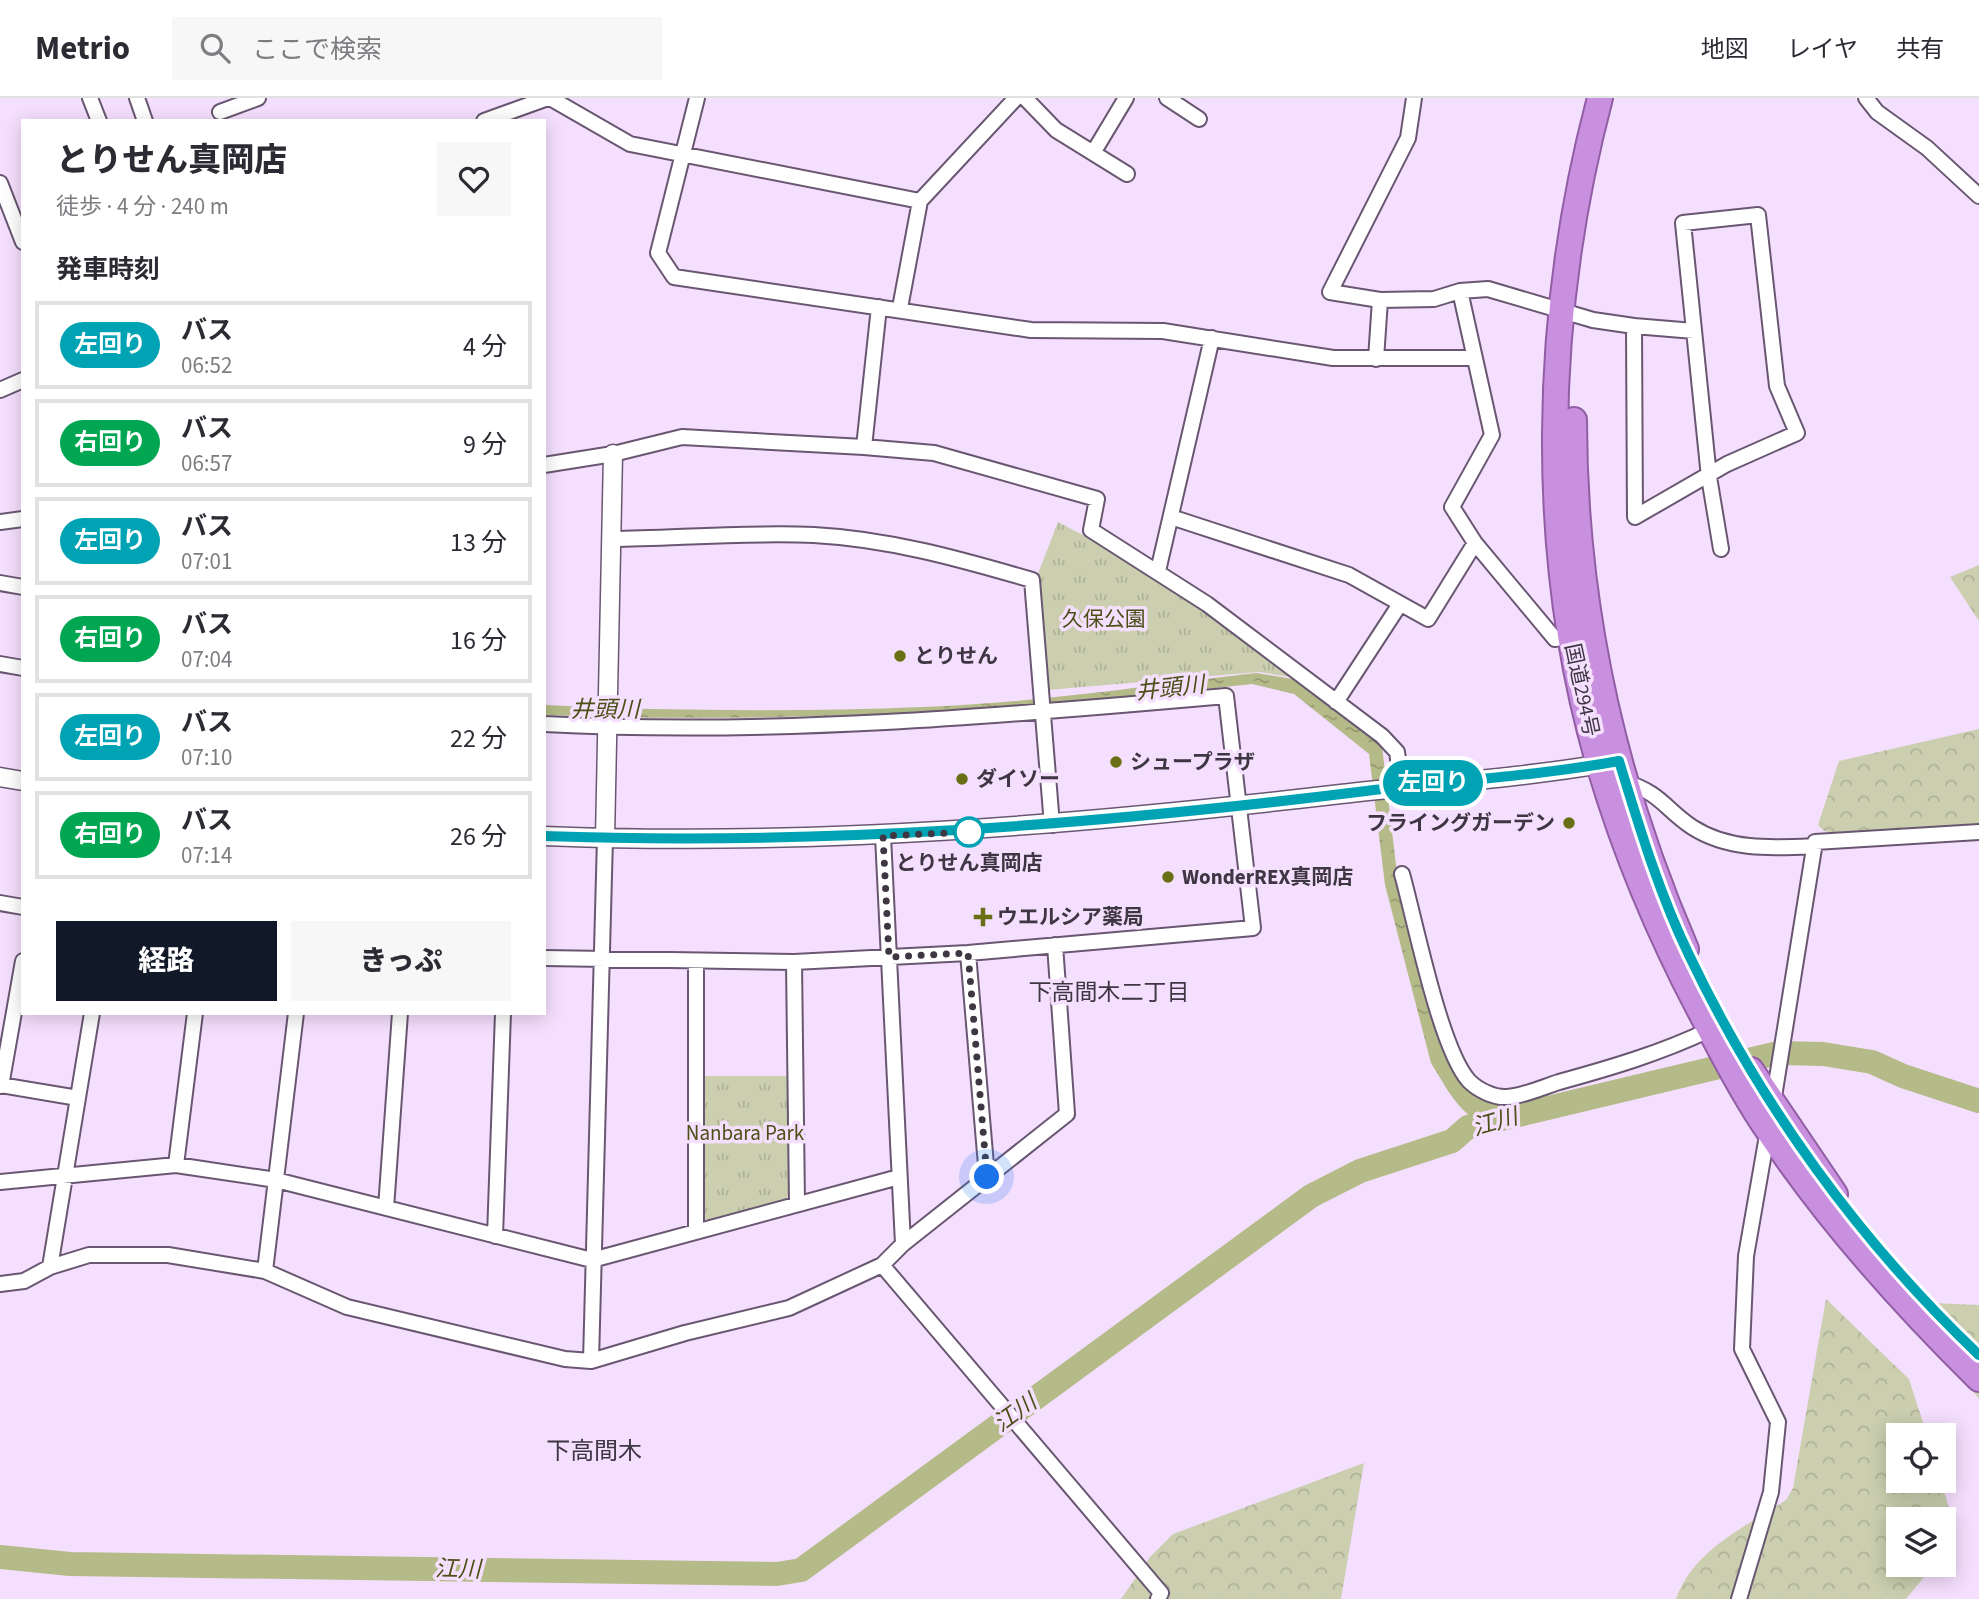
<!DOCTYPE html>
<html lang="ja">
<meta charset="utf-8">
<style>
:root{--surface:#fff;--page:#f7f7f7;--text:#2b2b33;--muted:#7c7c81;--line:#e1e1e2;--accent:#111827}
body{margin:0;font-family:"Source Sans 3","Noto Sans JP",sans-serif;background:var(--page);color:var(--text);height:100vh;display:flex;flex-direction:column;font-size:26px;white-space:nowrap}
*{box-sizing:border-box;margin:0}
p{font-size:23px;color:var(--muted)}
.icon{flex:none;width:38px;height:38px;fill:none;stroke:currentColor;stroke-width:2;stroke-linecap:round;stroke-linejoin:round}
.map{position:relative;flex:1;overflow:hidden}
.sheet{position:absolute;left:21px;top:21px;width:525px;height:896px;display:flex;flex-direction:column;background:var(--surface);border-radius:0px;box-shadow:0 4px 18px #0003}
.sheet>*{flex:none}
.badge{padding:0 14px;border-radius:23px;font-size:24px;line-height:46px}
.controls{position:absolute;left:1886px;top:1325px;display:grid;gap:14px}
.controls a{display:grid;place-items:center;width:70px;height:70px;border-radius:0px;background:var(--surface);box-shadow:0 4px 18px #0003;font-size:35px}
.you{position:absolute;width:35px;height:35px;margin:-18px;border:5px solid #fff;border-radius:50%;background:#1a73e8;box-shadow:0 0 0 10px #1a73e833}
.map>.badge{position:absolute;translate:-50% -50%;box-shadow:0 0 0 4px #fff}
h2{padding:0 35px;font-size:26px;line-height:63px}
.round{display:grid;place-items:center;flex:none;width:74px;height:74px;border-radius:0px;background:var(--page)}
.headline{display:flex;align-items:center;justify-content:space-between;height:119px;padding:0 35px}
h1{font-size:33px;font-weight:800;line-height:52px}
.button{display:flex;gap:14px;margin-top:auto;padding:14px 35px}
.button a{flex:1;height:80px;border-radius:0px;background:var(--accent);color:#fff;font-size:28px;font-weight:800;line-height:80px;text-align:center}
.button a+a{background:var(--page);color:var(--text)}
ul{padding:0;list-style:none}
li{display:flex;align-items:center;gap:21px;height:88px;margin:0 14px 10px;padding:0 21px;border:4px solid var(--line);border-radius:0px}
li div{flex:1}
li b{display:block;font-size:26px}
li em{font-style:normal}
li .badge{min-width:77px;font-weight:700;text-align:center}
header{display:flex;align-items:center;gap:42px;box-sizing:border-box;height:98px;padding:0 35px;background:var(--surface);border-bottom:2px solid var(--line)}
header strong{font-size:33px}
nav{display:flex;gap:38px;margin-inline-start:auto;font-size:24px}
.search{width:490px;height:63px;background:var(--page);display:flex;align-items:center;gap:18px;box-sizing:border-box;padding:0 24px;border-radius:0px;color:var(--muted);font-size:26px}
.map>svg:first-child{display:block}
</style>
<header>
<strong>Metrio</strong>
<div class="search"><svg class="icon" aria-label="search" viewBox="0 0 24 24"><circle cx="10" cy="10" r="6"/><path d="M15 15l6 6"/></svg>ここで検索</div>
<nav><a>地図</a><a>レイヤ</a><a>共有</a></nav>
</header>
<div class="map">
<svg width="1979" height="1501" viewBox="0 0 1979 1501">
<defs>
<pattern id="forest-crowns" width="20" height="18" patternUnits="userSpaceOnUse" patternTransform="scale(1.75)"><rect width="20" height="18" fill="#cbcfb0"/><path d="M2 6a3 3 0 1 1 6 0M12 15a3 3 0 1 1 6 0" fill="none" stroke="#afb299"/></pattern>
<pattern id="park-tufts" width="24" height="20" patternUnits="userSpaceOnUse" patternTransform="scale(1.75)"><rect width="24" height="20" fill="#cbcfb0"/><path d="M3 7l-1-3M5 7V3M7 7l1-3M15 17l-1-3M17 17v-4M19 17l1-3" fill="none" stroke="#afb299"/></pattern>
<pattern id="water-ripples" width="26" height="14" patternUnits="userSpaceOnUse" patternTransform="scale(1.75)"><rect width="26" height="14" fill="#b5bb88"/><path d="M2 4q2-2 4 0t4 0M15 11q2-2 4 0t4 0" fill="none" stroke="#959971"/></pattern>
</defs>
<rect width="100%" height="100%" fill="#f5dffe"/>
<!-- forest -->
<path fill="url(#forest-crowns)" d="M1979 467V523L1950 479Z
M1979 631V743L1889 746 1824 733 1818 727 1839 663Z
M1826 1201 1909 1281 1927 1337H1899V1382L1941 1383 1956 1434 1955 1444 1944 1455V1421H1899V1466L1934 1467 1906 1501H1676C1694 1451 1744 1430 1786 1402L1793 1390Z
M1908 1204 1979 1207V1301Z
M1364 1365 1341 1501H1121L1150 1459 1173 1436Z"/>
<!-- park -->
<path fill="url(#park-tufts)" d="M1058 424 1210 504 1296 580 1259 574 1047 592 1037 478Z
M701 978H788L790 1093 784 1105 711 1125 701 1118Z"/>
<!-- water -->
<path fill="url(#water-ripples)" d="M1256 575 1293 581 1382 648 1398 784 1452 977C1466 997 1483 1004 1507 1009L1475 1017 1448 993 1431 965 1385 787 1369 656 1294 596 1252 586C1014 613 784 626 544 617V607C670 613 797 614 922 609 1034 605 1145 588 1256 575Z"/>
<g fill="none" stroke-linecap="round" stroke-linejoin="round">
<!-- river -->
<path stroke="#b5bb88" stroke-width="24" d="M1438 939C1445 964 1462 1004 1487 1014
M0 1459 70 1466 777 1476 801 1472 1311 1098 1360 1073 1452 1043 1468 1029 1778 955 1823 956 1872 964 1903 978 1979 1003"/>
<!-- minor casing -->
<g stroke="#695771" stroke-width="18">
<path id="minor" d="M90 0 99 23
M137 0 145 23
M550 0 630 46 920 103
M697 0 658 155 674 179 1031 232 1163 233 1333 260H1475
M1025 0 1056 32 1127 76
M1167 0 1199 21
M1414 0 1408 40 1330 194 1380 202 1434 201 1460 193 1488 191 1593 222 1634 228
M1866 0 1877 14 1927 50 1979 98
M220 14 258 0
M484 23 548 0
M1093 55 1126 0
M0 85 23 144
M1460 193 1492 337 1452 409 1475 445 1555 541 1571 538
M900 210 920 103 1016 0
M1694 233 1634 228 1635 419 1727 366 1797 335 1777 288 1758 117 1683 125 1709 379 1721 451
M1376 261 1380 202
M0 292 23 282
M864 349 879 209
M544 367 613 356 682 339 864 349 934 355 1097 401 1091 432 1207 506 1382 638 1397 654 1402 689
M1171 419 1349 477 1428 521 1475 445
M0 424 23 421
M611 441C678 440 747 434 814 437 889 441 960 461 1032 482L1052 727
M1158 473 1212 240
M0 485 23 489
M0 566 23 570
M1336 604 1400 506
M544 626C772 638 1000 618 1226 598L1253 830 968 855 794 864 544 860
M1625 684C1661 695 1665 711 1692 729 1729 753 1773 750 1815 748
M883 738 903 1146
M1402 776C1415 822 1440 951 1469 983 1478 992 1494 1000 1507 999 1524 998 1543 989 1559 984 1610 970 1661 955 1709 932
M0 805 23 809
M968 855 987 1079
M696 864V1134
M794 864 797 1106
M0 987 78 1000
M1 988 23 863
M1773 1005 1815 744 1979 734
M176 1067 195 915
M0 1084 176 1067 276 1082 592 1162 899 1079
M386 1110 400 915
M495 1138 503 915
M882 1167 1161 1495 1158 1501
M50 1169 92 915
M265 1173 296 915
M0 1186 24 1183 50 1169 89 1157H168L265 1173 347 1209 565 1261 591 1263 685 1235 789 1210 882 1167 903 1146 1067 1016 1055 847
M591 1263 605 740
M1739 1501 1771 1394 1778 1324 1742 1251 1746 1158 1768 1032"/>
</g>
<!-- tertiary casing -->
<g stroke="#695771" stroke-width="21">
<path id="tertiary" d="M0 679 23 683
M544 738C811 749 1076 727 1341 696 1430 686 1520 680 1608 665
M605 740 613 356"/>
</g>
<!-- trunk casing -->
<g stroke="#915ea4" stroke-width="28">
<path id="trunk" d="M1600 0C1543 215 1537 456 1600 670 1627 761 1664 847 1709 930 1727 965 1746 1001 1769 1034 1829 1124 1902 1205 1979 1281
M1574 322C1574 505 1613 683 1686 851
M1751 972 1835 1096"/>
</g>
<!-- minor -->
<use href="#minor" stroke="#fff" stroke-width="14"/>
<!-- tertiary -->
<use href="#tertiary" stroke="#fff" stroke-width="18"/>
<!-- trunk -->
<use href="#trunk" stroke="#ca90e0" stroke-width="24"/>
</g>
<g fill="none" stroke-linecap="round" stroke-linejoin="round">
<!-- line casing -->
<g stroke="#fff" stroke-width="16">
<path id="line" d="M544 738C820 748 1093 727 1366 693 1450 683 1536 678 1619 663 1639 728 1659 795 1689 857 1760 1006 1859 1143 1979 1257"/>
</g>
<!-- line -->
<use href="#line" stroke="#00a3b4" stroke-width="10"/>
<!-- walk -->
<path stroke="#3e3642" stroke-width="7" stroke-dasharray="0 12.6" d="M969 734 883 738 889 859 968 855 987 1079"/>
</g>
<!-- markers -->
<g fill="#696f14" stroke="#f5dffe" stroke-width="2.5">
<circle cx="900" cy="558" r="7"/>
<circle cx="1116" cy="664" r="7"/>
<circle cx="962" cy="681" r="7"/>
<circle cx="1569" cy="725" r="7"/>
<circle cx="1168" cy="779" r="7"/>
<path d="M979.5 808.5h7v7h7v7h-7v7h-7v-7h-7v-7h7z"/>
</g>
<circle fill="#fff" stroke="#00a3b4" stroke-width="3.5" cx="969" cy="734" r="14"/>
<g text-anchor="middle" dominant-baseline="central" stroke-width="7" stroke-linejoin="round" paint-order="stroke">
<!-- park labels -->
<g font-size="21" fill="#4c5016" stroke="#f5dffe">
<text x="1104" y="521">久保公園</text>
<text x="745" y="1035">Nanbara Park</text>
</g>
<!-- poi labels -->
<g font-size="21" font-weight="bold" fill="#3e3642" stroke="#f5dffe" text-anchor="start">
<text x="914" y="558">とりせん</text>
<text x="1130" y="664">シュープラザ</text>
<text x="976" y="681">ダイソー</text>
<text x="1555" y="725" text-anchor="end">フライングガーデン</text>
<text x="1182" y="779">WonderREX真岡店</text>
<text x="997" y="819">ウエルシア薬局</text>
</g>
<!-- street labels -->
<g font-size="21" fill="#3e3642" stroke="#f5dffe">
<text transform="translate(1582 592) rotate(78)">国道294号</text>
</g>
<!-- stop labels -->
<g font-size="21" font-weight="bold" fill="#3e3642" stroke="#f5dffe">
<text x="969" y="765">とりせん真岡店</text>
</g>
<!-- water labels -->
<g font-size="23" font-style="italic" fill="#4c5016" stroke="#f5dffe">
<text transform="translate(1170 590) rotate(-6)">井頭川</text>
<text x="605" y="611">井頭川</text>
<text transform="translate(1495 1024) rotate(-16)">江川</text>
<text transform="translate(1015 1315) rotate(-36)">江川</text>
<text transform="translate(458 1471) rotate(1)">江川</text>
</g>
<!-- neighbourhood labels -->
<g font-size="23" fill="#3e3642" stroke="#f5dffe">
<text x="1109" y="894">下高間木二丁目</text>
</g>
<!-- quarter labels -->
<g font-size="24" fill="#3e3642" stroke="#f5dffe">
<text x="594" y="1353">下高間木</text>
</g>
</g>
</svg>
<div class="controls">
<a><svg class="icon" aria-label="locate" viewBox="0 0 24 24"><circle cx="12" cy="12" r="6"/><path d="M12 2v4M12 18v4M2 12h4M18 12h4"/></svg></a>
<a><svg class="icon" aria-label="layers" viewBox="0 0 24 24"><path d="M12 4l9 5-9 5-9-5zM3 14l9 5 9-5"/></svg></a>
</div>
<div class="you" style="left:987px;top:1079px"></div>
<b class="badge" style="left:1433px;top:685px;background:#00a3b4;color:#fff">左回り</b>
<section class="sheet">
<div class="headline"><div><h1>とりせん真岡店</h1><p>徒歩 · 4 分 · 240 m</p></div><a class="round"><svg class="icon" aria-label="heart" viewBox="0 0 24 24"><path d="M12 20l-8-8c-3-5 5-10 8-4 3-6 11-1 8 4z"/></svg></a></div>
<h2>発車時刻</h2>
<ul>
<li><span class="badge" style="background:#00a3b4;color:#fff">左回り</span><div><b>バス</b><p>06:52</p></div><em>4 分</em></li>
<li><span class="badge" style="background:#00a651;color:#fff">右回り</span><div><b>バス</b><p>06:57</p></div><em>9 分</em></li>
<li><span class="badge" style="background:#00a3b4;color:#fff">左回り</span><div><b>バス</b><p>07:01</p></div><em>13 分</em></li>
<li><span class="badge" style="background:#00a651;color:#fff">右回り</span><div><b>バス</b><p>07:04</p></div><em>16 分</em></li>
<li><span class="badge" style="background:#00a3b4;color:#fff">左回り</span><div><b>バス</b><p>07:10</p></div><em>22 分</em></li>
<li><span class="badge" style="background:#00a651;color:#fff">右回り</span><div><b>バス</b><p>07:14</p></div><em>26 分</em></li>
</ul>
<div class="button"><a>経路</a><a>きっぷ</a></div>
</section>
</div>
